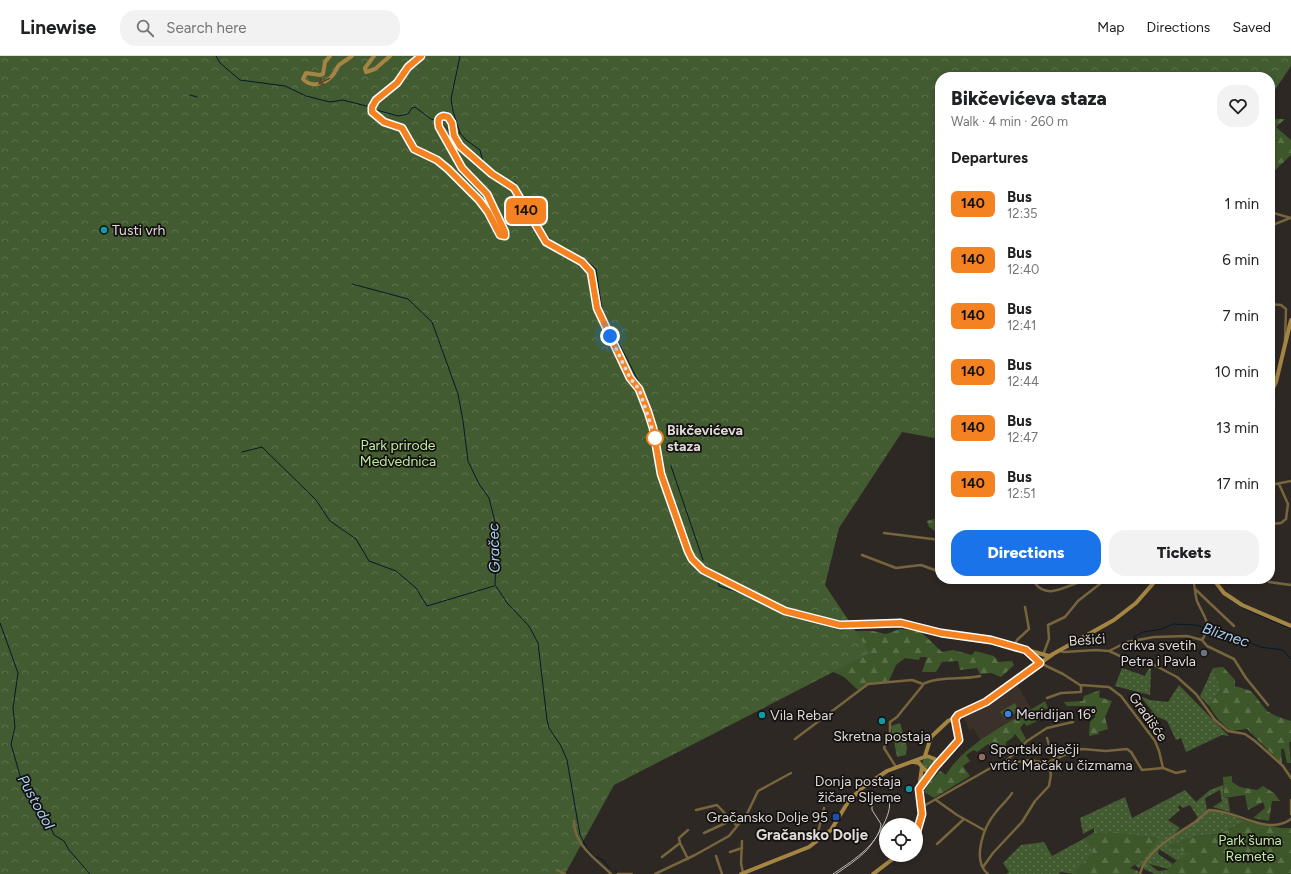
<!DOCTYPE html>
<meta charset="utf-8">
<style>
:root{--surface:#fff;--page:#f2f2f2;--text:#202124;--muted:#757577;--line:#e0e0e0;--accent:#1a73e8}
body{margin:0;font-family:Figtree,sans-serif;background:var(--page);color:var(--text);height:100vh;display:flex;flex-direction:column;font-size:15px;white-space:nowrap}
*{box-sizing:border-box;margin:0}
p{font-size:13px;color:var(--muted)}
.icon{flex:none;width:22px;height:22px;fill:none;stroke:currentColor;stroke-width:2;stroke-linecap:round;stroke-linejoin:round}
.map{position:relative;flex:1;overflow:hidden}
.side{position:absolute;left:935px;top:16px;width:340px;height:512px;display:flex;flex-direction:column;background:var(--surface);border-radius:16px;box-shadow:0 2px 6px #0003}
.side>*{flex:none}
.badge{padding:0 8px;border-radius:6px;font-size:14px;line-height:26px}
.fabs{position:absolute;left:879px;top:762px;display:grid;gap:8px}
.fabs a{display:grid;place-items:center;width:44px;height:44px;border-radius:50%;background:var(--surface);box-shadow:0 2px 6px #0003;font-size:20px}
.you{position:absolute;width:20px;height:20px;margin:-10px;border:3px solid #fff;border-radius:50%;background:#1a73e8;box-shadow:0 0 0 6px #1a73e833}
.map>.badge{position:absolute;translate:-50% -50%;box-shadow:0 0 0 2px #fff}
h2{padding:0 16px;font-size:15px;line-height:36px}
.round{display:grid;place-items:center;flex:none;width:42px;height:42px;border-radius:16px;background:var(--page)}
.overview{display:flex;align-items:center;justify-content:space-between;height:68px;padding:0 16px}
h1{font-size:19px;font-weight:800;line-height:30px}
.cta{display:flex;gap:8px;margin-top:auto;padding:8px 16px}
.cta a{flex:1;height:46px;border-radius:16px;background:var(--accent);color:#fff;font-size:16px;font-weight:800;line-height:46px;text-align:center}
.cta a+a{background:var(--page);color:var(--text)}
ul{padding:0;list-style:none}
li{display:flex;align-items:center;gap:12px;height:56px;padding:0 16px}
li div{flex:1}
li b{display:block;font-size:15px}
li em{font-style:normal}
li .badge{min-width:44px;font-weight:700;text-align:center}
header{display:flex;align-items:center;gap:24px;box-sizing:border-box;height:56px;padding:0 20px;background:var(--surface);border-bottom:1px solid var(--line)}
header strong{font-size:19px}
nav{display:flex;gap:22px;margin-inline-start:auto;font-size:14px}
.search{width:280px;height:36px;background:var(--page);display:flex;align-items:center;gap:10px;box-sizing:border-box;padding:0 14px;border-radius:16px;color:var(--muted);font-size:15px}
.map>svg:first-child{display:block}
</style>
<header>
<strong>Linewise</strong>
<div class="search"><svg class="icon" aria-label="search" viewBox="0 0 24 24"><circle cx="10" cy="10" r="6"/><path d="M15 15l6 6"/></svg>Search here</div>
<nav><a>Map</a><a>Directions</a><a>Saved</a></nav>
</header>
<div class="map">
<svg width="1291" height="818" viewBox="0 0 1291 818">
<defs>
<pattern id="grass-dots" width="8" height="8" patternUnits="userSpaceOnUse"><rect width="8" height="8" fill="#425b31"/><path d="M2 2h.1M6 6h.1" fill="none" stroke="#5d724e" stroke-width="1.8" stroke-linecap="round"/></pattern>
<pattern id="forest-firs" width="22" height="20" patternUnits="userSpaceOnUse"><rect width="22" height="20" fill="#3d572a"/><path d="M5 1l3.5 6h-7zM16 11l3.5 6h-7z" fill="#596f48"/></pattern>
<pattern id="park-crowns" width="20" height="18" patternUnits="userSpaceOnUse"><rect width="20" height="18" fill="#425b31"/><path d="M2 6a3 3 0 1 1 6 0M12 15a3 3 0 1 1 6 0" fill="none" stroke="#5d724e"/></pattern>
</defs>
<rect width="100%" height="100%" fill="#2e2824"/>
<!-- built -->
<path fill="#3c302a" d="M1016 627 1032 654 981 685 973 672 970 674 962 659Z"/>
<!-- education -->
<path fill="#3a2b38" d="M1275 337 1276 342 1274 379H1270V342Z"/>
<!-- grass -->
<path fill="url(#grass-dots)" d="M1122 612 1145 620 1149 612 1151 613 1150 639 1115 630Z
M1213 612 1221 633 1209 650 1200 640Z
M1179 629 1229 680 1222 679 1186 696 1181 682 1176 684 1167 665 1158 661 1147 667 1143 661 1153 656 1140 640 1150 644 1168 646Z
M922.5 707a5.5 5.5 0 1 1 11 0a5.5 5.5 0 1 1-11 0Z
M1223 729 1224 742H1228L1230 756 1213 751 1222 745 1220 734 1205 742 1207 754 1198 762 1190 749 1183 752 1180 749 1178 751 1180 754 1168 764 1180 772 1170 783 1209 755C1220 753 1235 762 1247 765L1218 778 1196 780 1169 790 1192 798 1176 804 1159 793 1158 798 1173 808 1168 813 1149 808 1158 815 1167 814 1170 818H1155L1144 813 1143 809 1139 812 1135 809 1144 803 1114 776 1106 778 1094 776V772L1083 778 1080 762 1125 741 1132 762 1185 734 1196 746 1210 734Z
M1085 782 1094 797 1073 818 1061 816 1058 818H1006L1009 816 1003 807 1021 789 1044 786 1052 800Z"/>
<!-- forest -->
<path fill="url(#forest-firs)" d="M1270 58 1273 63H1285L1276 71 1291 84V99L1289 101 1270 119Z
M940 461V478L929 471 927 465Z
M900 573 920 575 942 596 953 594 972 599 975 595 994 600 998 606 1012 605 1014 609 1001 621 991 617 980 618 977 612 960 614 958 605 942 606 936 616H922L927 601H920L919 604 905 602 896 609 888 627C875 626 868 626 858 634L844 621 825 612 853 575H873L886 578Z
M1223 611 1235 624V630L1251 635 1267 655 1276 660 1291 665V686H1289L1291 707H1287L1284 693H1281L1282 708 1247 673 1230 675 1217 662 1209 650 1221 633 1213 612Z
M1100 634 1099 641 1112 645 1105 661 1108 673 1098 676 1099 678 1089 680 1090 666 1095 661 1096 650H1067L1064 646 1083 645 1084 640Z
M1045 645 1048 652 1036 657 1041 663 1027 670 1024 667 1020 672 1026 683 1022 687 1015 678 1012 682 1006 686V689L995 697 988 688 977 696 974 694 966 699 970 705 963 710 970 720 934 742 924 736 928 728 940 715 946 719C966 685 1012 666 1045 645Z
M1232 720V726L1240 731 1257 734 1263 730 1274 737 1280 745H1272L1269 765 1253 762 1265 752 1263 746 1248 754 1245 739 1224 742 1223 721Z
M1247 765 1281 772H1291V818H1170L1167 814 1179 802 1191 798 1168 790 1196 780 1218 778Z
M1096 775 1106 778 1114 776 1159 782 1144 803 1130 812 1138 815 1139 818H1073L1093 797 1085 782Z"/>
<!-- park -->
<path fill="url(#park-crowns)" d="M0 0H1291V10L1270 41V21H940V383L902 376 839 472 825 529 870 597 614 729 565 818H0Z
M900 667 907 691 906 699 897 701 891 670Z"/>
<!-- pitch -->
<path fill="#425b31" d="M1270 351H1274V368H1270Z
M1015 647 1019 655 1005 663 1000 656Z"/>
<g fill="none" stroke-linecap="round" stroke-linejoin="round">
<!-- stream -->
<path stroke="#041a2c" stroke-width="1" d="M216 0 220 7 240 24 285 30 306 40 330 46 343 44 370 51
M460 0 451 43 453 55 460 77 466 84 480 94 483 106 487 111
M190 39 197 41
M373 53 398 60 408 58 412 52 415 51 431 63 437 64
M440 66 451 76
M455 77H460
M491 115 495 116
M515 126 541 172 554 188
M560 191 587 205 596 213 602 254 648 344
M352 228 408 243 432 266 458 338 463 365 468 405 479 428 489 442 497 474 495 529 508 548 529 570 538 587 547 664 549 672 561 690 567 704 580 779 588 794 595 801 603 804 609 812
M242 396 262 391 316 444 330 465 356 483 369 505 396 515 416 532 427 550 494 530
M671 410 703 504
M718 524 719 530 747 539 790 560 823 568 841 574 852 572
M1213 526C1230 552 1264 560 1291 573
M0 567 18 617 13 652 15 671 11 688 21 723 38 754 46 761 54 779 64 785 69 794 90 818
M1134 581 1143 576 1162 573 1173 568 1196 569 1218 577 1227 583 1239 582 1260 591 1283 594 1291 603
M615 815 617 816"/>
<!-- street -->
<path stroke="#77653d" stroke-width="2.5" d="M1270 156 1291 162
M1270 170 1290 162
M1270 248 1281 249 1286 253 1285 285
M1270 429 1291 425
M1270 468 1281 467 1286 463 1288 448 1279 428
M884 477 940 484
M862 499 896 512 921 509 940 516
M1034 523V526C1046 543 1062 532 1077 527 1083 525 1090 524 1096 523
M1269 526 1291 529
M1195 533 1234 570
M1202 584 1207 590 1234 603 1246 622 1268 649
M1014 590 1017 584 1029 573 1025 551
M1060 595 1064 596 1096 594 1109 595 1127 586 1154 581 1187 580 1202 584C1213 567 1204 562 1197 545 1195 539 1195 530 1193 523
M1109 595 1140 609 1152 608 1177 621 1196 638 1215 664 1228 675 1245 678 1255 685 1283 710 1291 722
M1043 599 1049 583 1048 569 1065 561 1078 545 1101 527 1104 523
M1040 607 1063 618 1080 629 1109 631 1121 640 1155 685 1159 695 1163 712
M923 628C939 620 962 624 980 620
M1047 642 1061 637 1081 636V630
M1047 682 1053 703
M795 683 868 628 912 624 923 628
M1004 707 1027 685 1047 672 1073 666
M1047 707 1073 695 1082 693 1106 695 1127 693 1131 696 1142 714 1163 712 1176 717 1185 715
M896 711 884 692 890 677V666L897 661 923 629
M936 744 957 759 984 774
M1291 744V758
M922 751 994 710 1030 704 1047 707 1051 718 1049 730 1035 745 1022 766 993 797 983 811
M696 754 717 749 737 770
M574 765C574 789 595 802 611 818
M704 777 732 764
M818 784V776L824 752
M742 785 741 807 743 817
M680 787 679 782 688 774
M937 788 964 763
M730 796 742 792
M716 800 722 818
M662 801 680 787 688 803
M557 814 565 818
M618 818H632
M655 818 695 799 729 780 747 758 758 735 791 717
M988 818C971 804 984 770 996 756 1001 749 1008 744 1012 737
M1140 818C1145 795 1177 778 1195 766 1200 762 1204 758 1209 754 1235 753 1267 781 1291 763"/>
<!-- secondary -->
<path stroke="#a48543" stroke-width="4" d="M330 0 325 6 323 18 320 19 306 17 303 23C311 32 325 28 332 20 335 17 336 13 339 9 343 6 348 3 352 0
M374 0 365 12 366 16 375 13 390 0
M421 0 408 11 397 27 376 44 372 51V56L384 65 402 72 414 93 437 104 448 113 479 144 488 156 500 179 505 180V176L495 157 489 141 462 111 439 71V63L441 60H447L451 67 454 80 460 89 492 118 514 132 546 186 582 206 591 216 599 257 630 322 639 333 648 356 653 372 661 418 688 495 692 503 703 514 785 555 840 569 901 567 941 577 991 584 1049 600
M1270 338 1276 326 1291 264
M1213 523 1224 537 1242 549 1291 570
M1031 597 1040 607
M925 700 931 681 948 665 986 646 1053 598 1114 564 1136 547 1157 523
M914 706 919 707C922 710 923 715 929 715 934 714 956 689 959 684V676L954 666 957 661
M916 779 922 758 919 733 922 711
M741 818 809 791 831 774 848 746 862 732 887 715 927 700 935 703V711
M873 818 898 799"/>
<!-- tram -->
<path stroke="#beb9b6" stroke-width="1" d="M833 818C849 807 879 789 881 768L872 754V746L878 741C907 738 873 788 866 795 857 804 846 811 836 818"/>
</g>
<!-- one-way arrows -->
<defs><path id="oneway-shaft" d="M-6 0H5M1.5-3L5.5 0L1.5 3" fill="none" stroke-width="1.6" stroke-linecap="round" stroke-linejoin="round"/></defs>
<use stroke="#554527" href="#oneway-shaft" transform="translate(324 25) rotate(154)"/>
<g fill="none" stroke-linecap="round" stroke-linejoin="round">
<!-- line casing -->
<g stroke="#fff" stroke-width="9">
<path id="line" d="M421 0 408 11 397 27 376 44 372 51V56L384 66 402 72 414 93 437 104 448 113 479 144 488 156 500 179 505 180V176L487 138 462 112 439 71C438 66 437 62 443 60L448 61 452 67 454 80 460 90 492 118 514 132 546 186 582 206 591 216 597 252 630 322 639 333 648 356 653 372 661 418 688 495 692 503 703 514 785 555 840 569 901 567 941 577 991 584 1026 594 1040 607 986 646 958 659 955 663 959 684 935 711 919 733 922 758 916 779"/>
</g>
<!-- line -->
<use href="#line" stroke="#f58220" stroke-width="6"/>
<!-- walk -->
<path stroke="#dedad7" stroke-width="4" stroke-dasharray="0 7.2" d="M610 280 630 322 639 333 655 382"/>
</g>
<!-- markers -->
<g fill="#0f9aa8" stroke="#141110" stroke-width="1.5">
<circle cx="104" cy="174" r="4"/>
<circle cx="762" cy="659" r="4"/>
<circle cx="882" cy="665" r="4"/>
<circle cx="909" cy="733" r="4"/>
</g>
<circle fill="#fff" stroke="#f58220" stroke-width="2" cx="655" cy="382" r="8"/>
<circle fill="#6b7280" stroke="#141110" stroke-width="1.5" cx="1204" cy="597" r="4"/>
<circle fill="#3f7fe0" stroke="#141110" stroke-width="1.5" cx="1008" cy="658" r="4"/>
<circle fill="#8d6e63" stroke="#141110" stroke-width="1.5" cx="982" cy="701" r="4"/>
<rect fill="#1a4fb4" stroke="#141110" stroke-width="1.5" x="832" y="757" width="8" height="8" rx="2"/>
<g text-anchor="middle" dominant-baseline="central" stroke-width="3.5" stroke-linejoin="round" paint-order="stroke">
<!-- poi labels -->
<g font-size="14" fill="#dedad7" stroke="#141110" text-anchor="start">
<text x="112" y="174">Tusti vrh</text>
<text x="1196" y="589" text-anchor="end">crkva svetih<tspan x="1196" dy="16">Petra i Pavla</tspan></text>
<text x="1016" y="658">Meridijan 16°</text>
<text x="770" y="659">Vila Rebar</text>
<text x="882" y="680" text-anchor="middle">Skretna postaja</text>
<text x="990" y="693">Sportski dječji<tspan x="990" dy="16">vrtić Mačak u čizmama</tspan></text>
<text x="901" y="725" text-anchor="end">Donja postaja<tspan x="901" dy="16">žičare Sljeme</tspan></text>
<text x="828" y="761" text-anchor="end">Gračansko Dolje 95</text>
</g>
<!-- stop labels -->
<g font-size="14" font-weight="bold" fill="#dedad7" stroke="#141110" text-anchor="start">
<text x="667" y="374">Bikčevićeva<tspan x="667" dy="16">staza</tspan></text>
</g>
<!-- park labels -->
<g font-size="14" fill="#bde9a0" stroke="#141110">
<text x="398" y="389">Park prirode<tspan x="398" dy="16">Medvednica</tspan></text>
<text x="1250" y="784">Park šuma<tspan x="1250" dy="16">Remete</tspan></text>
</g>
<!-- street labels -->
<g font-size="14" fill="#dedad7" stroke="#141110">
<text transform="translate(1087 584) rotate(-4)">Bešići</text>
<text transform="translate(1148 661) rotate(55)">Gradišće</text>
</g>
<!-- water labels -->
<g font-size="15" font-style="italic" fill="#abd2f5" stroke="#141110">
<text transform="translate(494 492) rotate(-92)">Gračec</text>
<text transform="translate(1226 579) rotate(18)">Bliznec</text>
<text transform="translate(36 746) rotate(61)">Pustodol</text>
</g>
<!-- neighbourhood labels -->
<g font-size="15" font-weight="bold" fill="#dedad7" stroke="#141110">
<text x="812" y="779">Gračansko Dolje</text>
</g>
</g>
</svg>
<div class="fabs">
<a><svg class="icon" aria-label="locate" viewBox="0 0 24 24"><circle cx="12" cy="12" r="6"/><path d="M12 2v4M12 18v4M2 12h4M18 12h4"/></svg></a>
</div>
<div class="you" style="left:610px;top:280px"></div>
<b class="badge" style="left:526px;top:155px;background:#f58220;color:#111">140</b>
<section class="side">
<div class="overview"><div><h1>Bikčevićeva staza</h1><p>Walk · 4 min · 260 m</p></div><a class="round"><svg class="icon" aria-label="heart" viewBox="0 0 24 24"><path d="M12 20l-8-8c-3-5 5-10 8-4 3-6 11-1 8 4z"/></svg></a></div>
<h2>Departures</h2>
<ul>
<li><span class="badge" style="background:#f58220;color:#111">140</span><div><b>Bus</b><p>12:35</p></div><em>1 min</em></li>
<li><span class="badge" style="background:#f58220;color:#111">140</span><div><b>Bus</b><p>12:40</p></div><em>6 min</em></li>
<li><span class="badge" style="background:#f58220;color:#111">140</span><div><b>Bus</b><p>12:41</p></div><em>7 min</em></li>
<li><span class="badge" style="background:#f58220;color:#111">140</span><div><b>Bus</b><p>12:44</p></div><em>10 min</em></li>
<li><span class="badge" style="background:#f58220;color:#111">140</span><div><b>Bus</b><p>12:47</p></div><em>13 min</em></li>
<li><span class="badge" style="background:#f58220;color:#111">140</span><div><b>Bus</b><p>12:51</p></div><em>17 min</em></li>
</ul>
<div class="cta"><a>Directions</a><a>Tickets</a></div>
</section>
</div>
